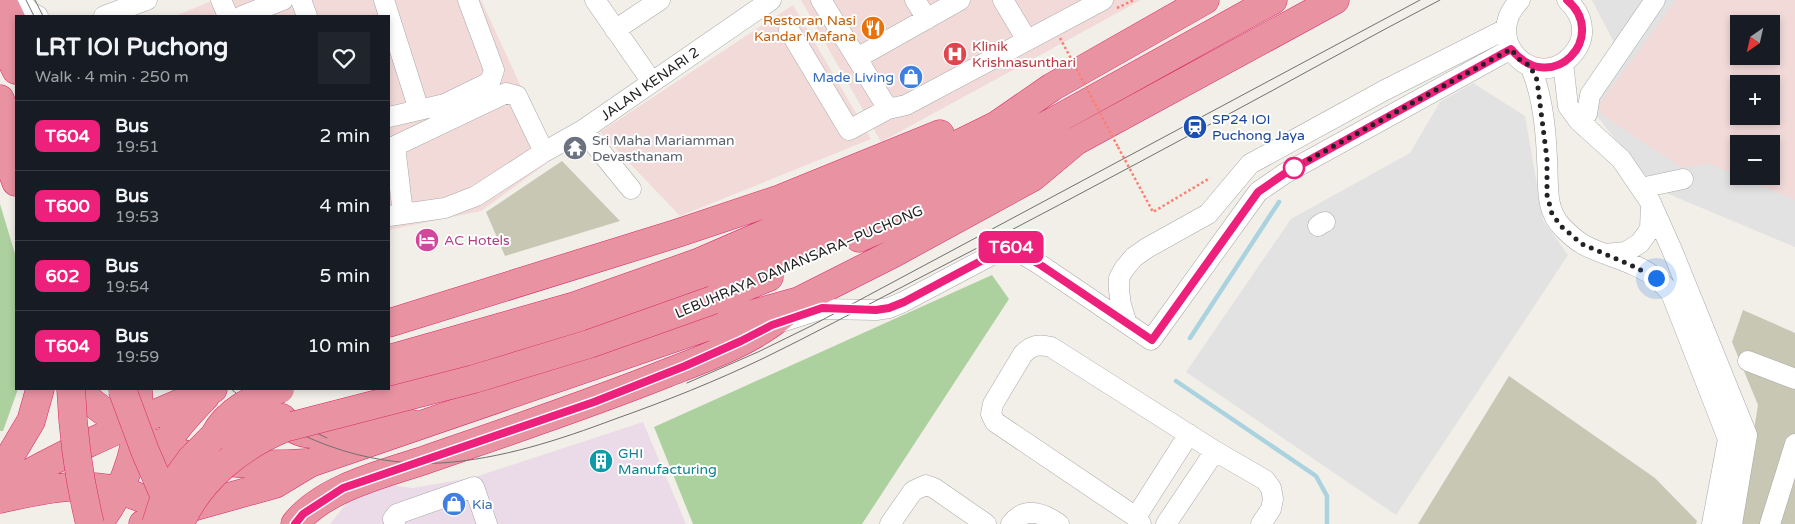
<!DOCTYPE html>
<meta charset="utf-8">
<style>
:root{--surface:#171b24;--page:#20242c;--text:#f1f3f6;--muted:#9ea1a6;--line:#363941}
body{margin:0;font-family:"Varela Round",sans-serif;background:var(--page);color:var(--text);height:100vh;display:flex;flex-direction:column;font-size:19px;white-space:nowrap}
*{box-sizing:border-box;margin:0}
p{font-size:16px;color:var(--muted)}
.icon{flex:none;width:28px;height:28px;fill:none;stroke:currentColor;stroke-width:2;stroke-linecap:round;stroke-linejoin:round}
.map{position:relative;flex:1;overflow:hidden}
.side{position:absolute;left:15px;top:15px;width:375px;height:375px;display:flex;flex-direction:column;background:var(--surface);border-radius:0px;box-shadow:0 2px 8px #0003}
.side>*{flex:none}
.badge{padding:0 10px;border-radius:8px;font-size:18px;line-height:32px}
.needle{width:32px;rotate:214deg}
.controls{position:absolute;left:1730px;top:15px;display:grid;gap:10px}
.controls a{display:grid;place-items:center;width:50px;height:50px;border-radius:0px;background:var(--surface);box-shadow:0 2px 8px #0003;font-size:25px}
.you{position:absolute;width:25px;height:25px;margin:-12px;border:4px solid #fff;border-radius:50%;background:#1a73e8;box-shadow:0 0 0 8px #1a73e833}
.map>.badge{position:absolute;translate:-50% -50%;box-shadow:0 0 0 2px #fff}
.round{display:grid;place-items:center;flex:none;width:52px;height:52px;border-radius:0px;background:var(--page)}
.overview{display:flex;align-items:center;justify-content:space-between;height:85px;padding:0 20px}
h1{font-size:24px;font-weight:700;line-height:38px}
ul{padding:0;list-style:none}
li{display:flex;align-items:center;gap:15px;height:70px;padding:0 20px;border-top:1px solid var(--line)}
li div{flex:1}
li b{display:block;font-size:19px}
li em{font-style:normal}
li .badge{min-width:55px;font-weight:700;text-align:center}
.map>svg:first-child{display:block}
</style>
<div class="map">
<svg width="1795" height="524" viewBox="0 0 1795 524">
<rect width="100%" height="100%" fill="#f2efe9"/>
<!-- commercial -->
<path fill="#f2dad9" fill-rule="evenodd" d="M214 0H481L554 158 481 211 389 230V16H175Z
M801 0H1141L881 142Z
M1592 0H1795V247L1630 158 1580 94 1614 42ZM1739 24H1771V56H1739ZM1739 84H1771V116H1739ZM1739 144H1771V176H1739Z
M793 5 871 139 680 216 600 132Z"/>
<!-- industrial -->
<path fill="#ebdbe8" d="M643 422 686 524H330L350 499 380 484 413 488 475 477Z"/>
<!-- construction -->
<path fill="#c7c7b4" d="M562 161 620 221 505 256 486 212Z
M1743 310 1795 333V524H1739L1758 405 1732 342Z
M1509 376 1655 478 1697 521 1696 524H1418Z"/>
<!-- forest -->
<path fill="#add19e" d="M0 204 16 257V389H18L3 431H0Z
M992 275 1009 299 862 524H693L654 427Z"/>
<!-- parking -->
<path fill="#e2e2e2" d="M1592 0H1676L1598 106 1602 115 1682 168 1710 164 1795 200V247L1635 180 1630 158 1580 94 1614 42Z
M1473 83 1525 116 1543 220 1568 255 1396 515 1186 372 1291 219 1410 153 1440 102Z"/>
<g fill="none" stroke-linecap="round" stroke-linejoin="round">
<!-- stream -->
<path stroke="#aad3df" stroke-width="4.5" d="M1190 338 1279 202
M1176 381 1316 476 1327 496V524"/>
<!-- minor casing -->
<g stroke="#a9a9a9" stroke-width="21">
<path id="minor" d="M20 0 30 12 38 16
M221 0 228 16
M301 0 307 16
M384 0 419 110
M595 0 652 82
M821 0 888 109
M915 0 927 19
M1003 0 1027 40
M1520 0C1482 38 1530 89 1567 60 1575 53 1581 44 1582 34 1583 20 1577 9 1567 0
M104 16 147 0
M242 16 283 0
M615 30 660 0
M789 30 849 130 888 109 906 105 1103 0
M857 58 960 0
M1563 63 1568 106 1579 121 1621 159 1651 203 1672 250 1747 435 1732 524
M1530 66C1542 93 1546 130 1547 159 1549 184 1544 209 1563 228 1569 234 1577 241 1584 245 1607 257 1637 262 1657 279 1662 283 1666 288 1671 293L1728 439 1712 524
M1587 114 1590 95 1655 0
M389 117 445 104 490 82 494 70 468 0
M583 130 631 189
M395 146 403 214
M389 147 395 146 506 93 517 96 544 152
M1641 188 1683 179
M389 216 445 208 476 196 544 152 583 130 771 0
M1318 226 1322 223 1325 222
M1605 254 1626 252 1640 243 1650 229 1651 205
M775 324 822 309 876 310 889 308 903 302 1009 246 1039 264 1151 340 1258 192 1284 174 1511 49
M1127 324 1121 305 1119 290V278L1124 269 1134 257 1147 248 1208 214 1250 164 1385 90 1506 29
M1748 361 1795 379
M1136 517 1189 434
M395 524 393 519 397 514 474 487 487 524
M890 524 913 491 926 485 934 488 986 524
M1011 524C1025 506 1043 513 1059 524
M1141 524 1136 517 995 422 991 414 993 404 1023 354C1032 345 1038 344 1051 347L1215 451 1265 480 1271 488 1273 499 1271 509 1261 524
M1166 524 1215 451
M1770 524 1795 444"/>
</g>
<!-- highway casing -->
<g stroke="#dc2a67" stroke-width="29">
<path id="highway" d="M0 0 6 8 16 29
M0 37 16 70
M0 99 16 141
M0 138 16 182
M859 238 950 198 1012 165 1076 141 1335 0
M713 300 769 277
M389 323 678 233 780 199 940 134
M389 359 575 306 697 263 885 182 924 161 997 125 1052 87 1205 0
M389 382 587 325 705 283 800 244 878 210 987 158 1273 0
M77 389C88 400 100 409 113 418 121 424 129 431 138 436 188 464 250 467 306 463
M282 418C308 450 340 425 373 421 385 420 399 423 412 424
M155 461C168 437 186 416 205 397
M0 473 31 421 40 389
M0 490C67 449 141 420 213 389
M0 499C44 489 92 478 136 496 151 501 165 514 179 522
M98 524C128 485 142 437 138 389
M143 524 196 506 275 484 310 463 703 328 799 301 894 253 1033 177 1076 141
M295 524C323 488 383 474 425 460 506 432 587 405 667 373 708 357 754 341 787 311"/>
</g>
<!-- path -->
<path stroke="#fa8072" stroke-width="2.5" stroke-dasharray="2.5 2.5" stroke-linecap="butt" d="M1117 8 1134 0
M1118 147 1153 212 1210 178"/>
<!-- minor -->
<use href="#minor" stroke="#fff" stroke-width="20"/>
<!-- highway -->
<use href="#highway" stroke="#e892a2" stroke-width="28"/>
<!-- tram -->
<path stroke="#707070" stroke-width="1" d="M26 0 34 16
M35 0 43 16
M687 383 758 352 811 326 1420 0
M231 389C289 438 364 467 441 463 501 459 559 440 615 419 666 401 716 381 764 358 811 335 856 311 902 287 1007 233 1112 177 1216 121 1291 81 1365 39 1440 0
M243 389 278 414 327 438"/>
<!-- highway-bridge casing -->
<g stroke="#dc2a67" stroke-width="29" stroke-linecap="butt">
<path id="highway-bridge" d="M71 389C73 434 79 480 90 524
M122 389 145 451 171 511
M214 436C228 409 254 399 280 389
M156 524 162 505 180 474 191 459 214 436 277 417
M180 524C199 479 241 446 284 428L474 379 589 344 713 300"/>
</g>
<!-- path-bridge -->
<path stroke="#fa8072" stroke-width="2.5" stroke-dasharray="2.5 2.5" stroke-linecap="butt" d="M1060 38 1118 147"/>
<!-- highway-bridge -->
<use href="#highway-bridge" stroke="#e892a2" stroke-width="28"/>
</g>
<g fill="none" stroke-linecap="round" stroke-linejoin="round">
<!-- line casing -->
<g stroke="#fff" stroke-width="11">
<path id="line" d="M295 524 303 514 343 488 594 402 685 366 741 341 772 325 822 308 876 310 889 308 904 302 1009 246 1039 264 1152 340 1258 192 1284 174 1511 49C1552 99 1610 36 1567 0"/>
</g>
<!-- line -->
<use href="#line" stroke="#ed207b" stroke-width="8"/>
<!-- walk -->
<path stroke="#222" stroke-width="5" stroke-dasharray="0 9" d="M1294 168 1511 49 1519 59 1530 66 1537 80 1547 159V195L1552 214 1562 227 1582 244 1635 267 1656 278"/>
</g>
<!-- icons -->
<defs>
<g id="restaurant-disc" transform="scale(1.25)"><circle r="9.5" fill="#e8710a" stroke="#fff"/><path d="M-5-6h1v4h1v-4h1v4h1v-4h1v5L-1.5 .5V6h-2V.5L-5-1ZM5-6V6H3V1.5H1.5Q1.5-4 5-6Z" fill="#fff"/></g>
<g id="hospital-disc" transform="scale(1.25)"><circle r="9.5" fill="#e0444e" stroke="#fff"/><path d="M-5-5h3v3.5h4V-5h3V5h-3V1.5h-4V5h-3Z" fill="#fff"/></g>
<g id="shop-disc" transform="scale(1.25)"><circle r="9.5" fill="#3f7fe0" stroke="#fff"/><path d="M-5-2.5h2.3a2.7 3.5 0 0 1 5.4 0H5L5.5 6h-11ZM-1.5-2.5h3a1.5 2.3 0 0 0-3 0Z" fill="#fff"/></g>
<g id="station-disc" transform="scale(1.25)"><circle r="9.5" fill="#1a4fb4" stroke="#fff"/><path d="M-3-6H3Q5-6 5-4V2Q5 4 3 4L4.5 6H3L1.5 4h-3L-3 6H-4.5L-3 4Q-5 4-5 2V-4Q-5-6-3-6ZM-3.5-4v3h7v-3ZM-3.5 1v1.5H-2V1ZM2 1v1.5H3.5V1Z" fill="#fff"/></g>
<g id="temple-disc" transform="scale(1.25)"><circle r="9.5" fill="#6b7280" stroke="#fff"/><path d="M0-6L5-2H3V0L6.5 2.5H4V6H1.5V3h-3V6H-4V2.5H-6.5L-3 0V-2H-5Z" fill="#fff"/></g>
<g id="hotel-disc" transform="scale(1.25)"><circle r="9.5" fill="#d1479c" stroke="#fff"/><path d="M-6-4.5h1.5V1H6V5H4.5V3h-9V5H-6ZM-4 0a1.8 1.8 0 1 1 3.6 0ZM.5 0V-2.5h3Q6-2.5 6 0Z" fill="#fff"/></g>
<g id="building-disc" transform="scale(1.25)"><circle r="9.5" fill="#0f9aa8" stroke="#fff"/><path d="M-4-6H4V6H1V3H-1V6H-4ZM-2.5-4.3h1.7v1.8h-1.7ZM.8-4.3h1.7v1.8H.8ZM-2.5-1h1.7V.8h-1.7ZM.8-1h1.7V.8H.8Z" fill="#fff"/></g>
</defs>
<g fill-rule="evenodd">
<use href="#restaurant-disc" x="873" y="28"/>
<use href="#hospital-disc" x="955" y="54"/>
<use href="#shop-disc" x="911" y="77"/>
<use href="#station-disc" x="1195" y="127"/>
<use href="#temple-disc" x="575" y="148"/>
<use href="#hotel-disc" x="427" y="240"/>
<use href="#building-disc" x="601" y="461"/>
<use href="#shop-disc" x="454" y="504"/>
</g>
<!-- markers -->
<circle fill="#fff" stroke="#ed207b" stroke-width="2.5" cx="1294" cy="168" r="10"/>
<g text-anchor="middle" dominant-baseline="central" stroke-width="4" stroke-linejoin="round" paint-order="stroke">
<!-- food labels -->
<g font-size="14" fill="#c56008" stroke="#fff" text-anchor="end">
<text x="856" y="20">Restoran Nasi<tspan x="856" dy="16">Kandar Mafana</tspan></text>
</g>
<!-- health labels -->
<g font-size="14" fill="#be3a42" stroke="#fff" text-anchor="start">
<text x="972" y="46">Klinik<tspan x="972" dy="16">Krishnasunthari</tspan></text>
</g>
<!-- shop labels -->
<g font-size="14" fill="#366cbe" stroke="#fff" text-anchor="end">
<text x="894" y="77">Made Living</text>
<text x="472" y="504" text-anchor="start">Kia</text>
</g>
<!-- street labels -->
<g font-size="14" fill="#222" stroke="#fff">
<text transform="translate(650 84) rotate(-35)">JALAN KENARI 2</text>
<text transform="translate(799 262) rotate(-23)">LEBUHRAYA DAMANSARA–PUCHONG</text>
</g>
<!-- transit labels -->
<g font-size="14" fill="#164399" stroke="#fff" text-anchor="start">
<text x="1212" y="119">SP24 IOI<tspan x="1212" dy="16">Puchong Jaya</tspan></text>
</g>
<!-- worship labels -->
<g font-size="14" fill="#5b616d" stroke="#fff" text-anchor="start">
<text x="592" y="140">Sri Maha Mariamman<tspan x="592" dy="16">Devasthanam</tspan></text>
</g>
<!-- hotel labels -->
<g font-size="14" fill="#b23c85" stroke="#fff" text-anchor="start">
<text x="444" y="240">AC Hotels</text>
</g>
<!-- culture labels -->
<g font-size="14" fill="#0d838f" stroke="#fff" text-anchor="start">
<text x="618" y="453">GHI<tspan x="618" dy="16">Manufacturing</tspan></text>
</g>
</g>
</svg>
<div class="controls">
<a><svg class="needle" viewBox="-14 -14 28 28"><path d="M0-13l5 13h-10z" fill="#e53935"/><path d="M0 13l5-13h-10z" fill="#9ea1a6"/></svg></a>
<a>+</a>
<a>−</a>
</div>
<div class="you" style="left:1656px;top:278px"></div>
<b class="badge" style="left:1011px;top:247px;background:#ed207b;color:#fff">T604</b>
<section class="side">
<div class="overview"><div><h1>LRT IOI Puchong</h1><p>Walk · 4 min · 250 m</p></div><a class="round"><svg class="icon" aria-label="heart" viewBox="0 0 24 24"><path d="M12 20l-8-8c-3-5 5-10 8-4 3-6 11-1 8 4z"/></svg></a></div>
<ul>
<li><span class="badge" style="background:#ed207b;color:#fff">T604</span><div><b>Bus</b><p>19:51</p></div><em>2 min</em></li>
<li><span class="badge" style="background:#ed207b;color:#fff">T600</span><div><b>Bus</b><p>19:53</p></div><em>4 min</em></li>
<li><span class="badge" style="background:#ed207b;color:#fff">602</span><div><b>Bus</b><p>19:54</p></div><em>5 min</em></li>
<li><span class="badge" style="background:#ed207b;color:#fff">T604</span><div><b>Bus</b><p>19:59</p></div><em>10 min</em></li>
</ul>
</section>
</div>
